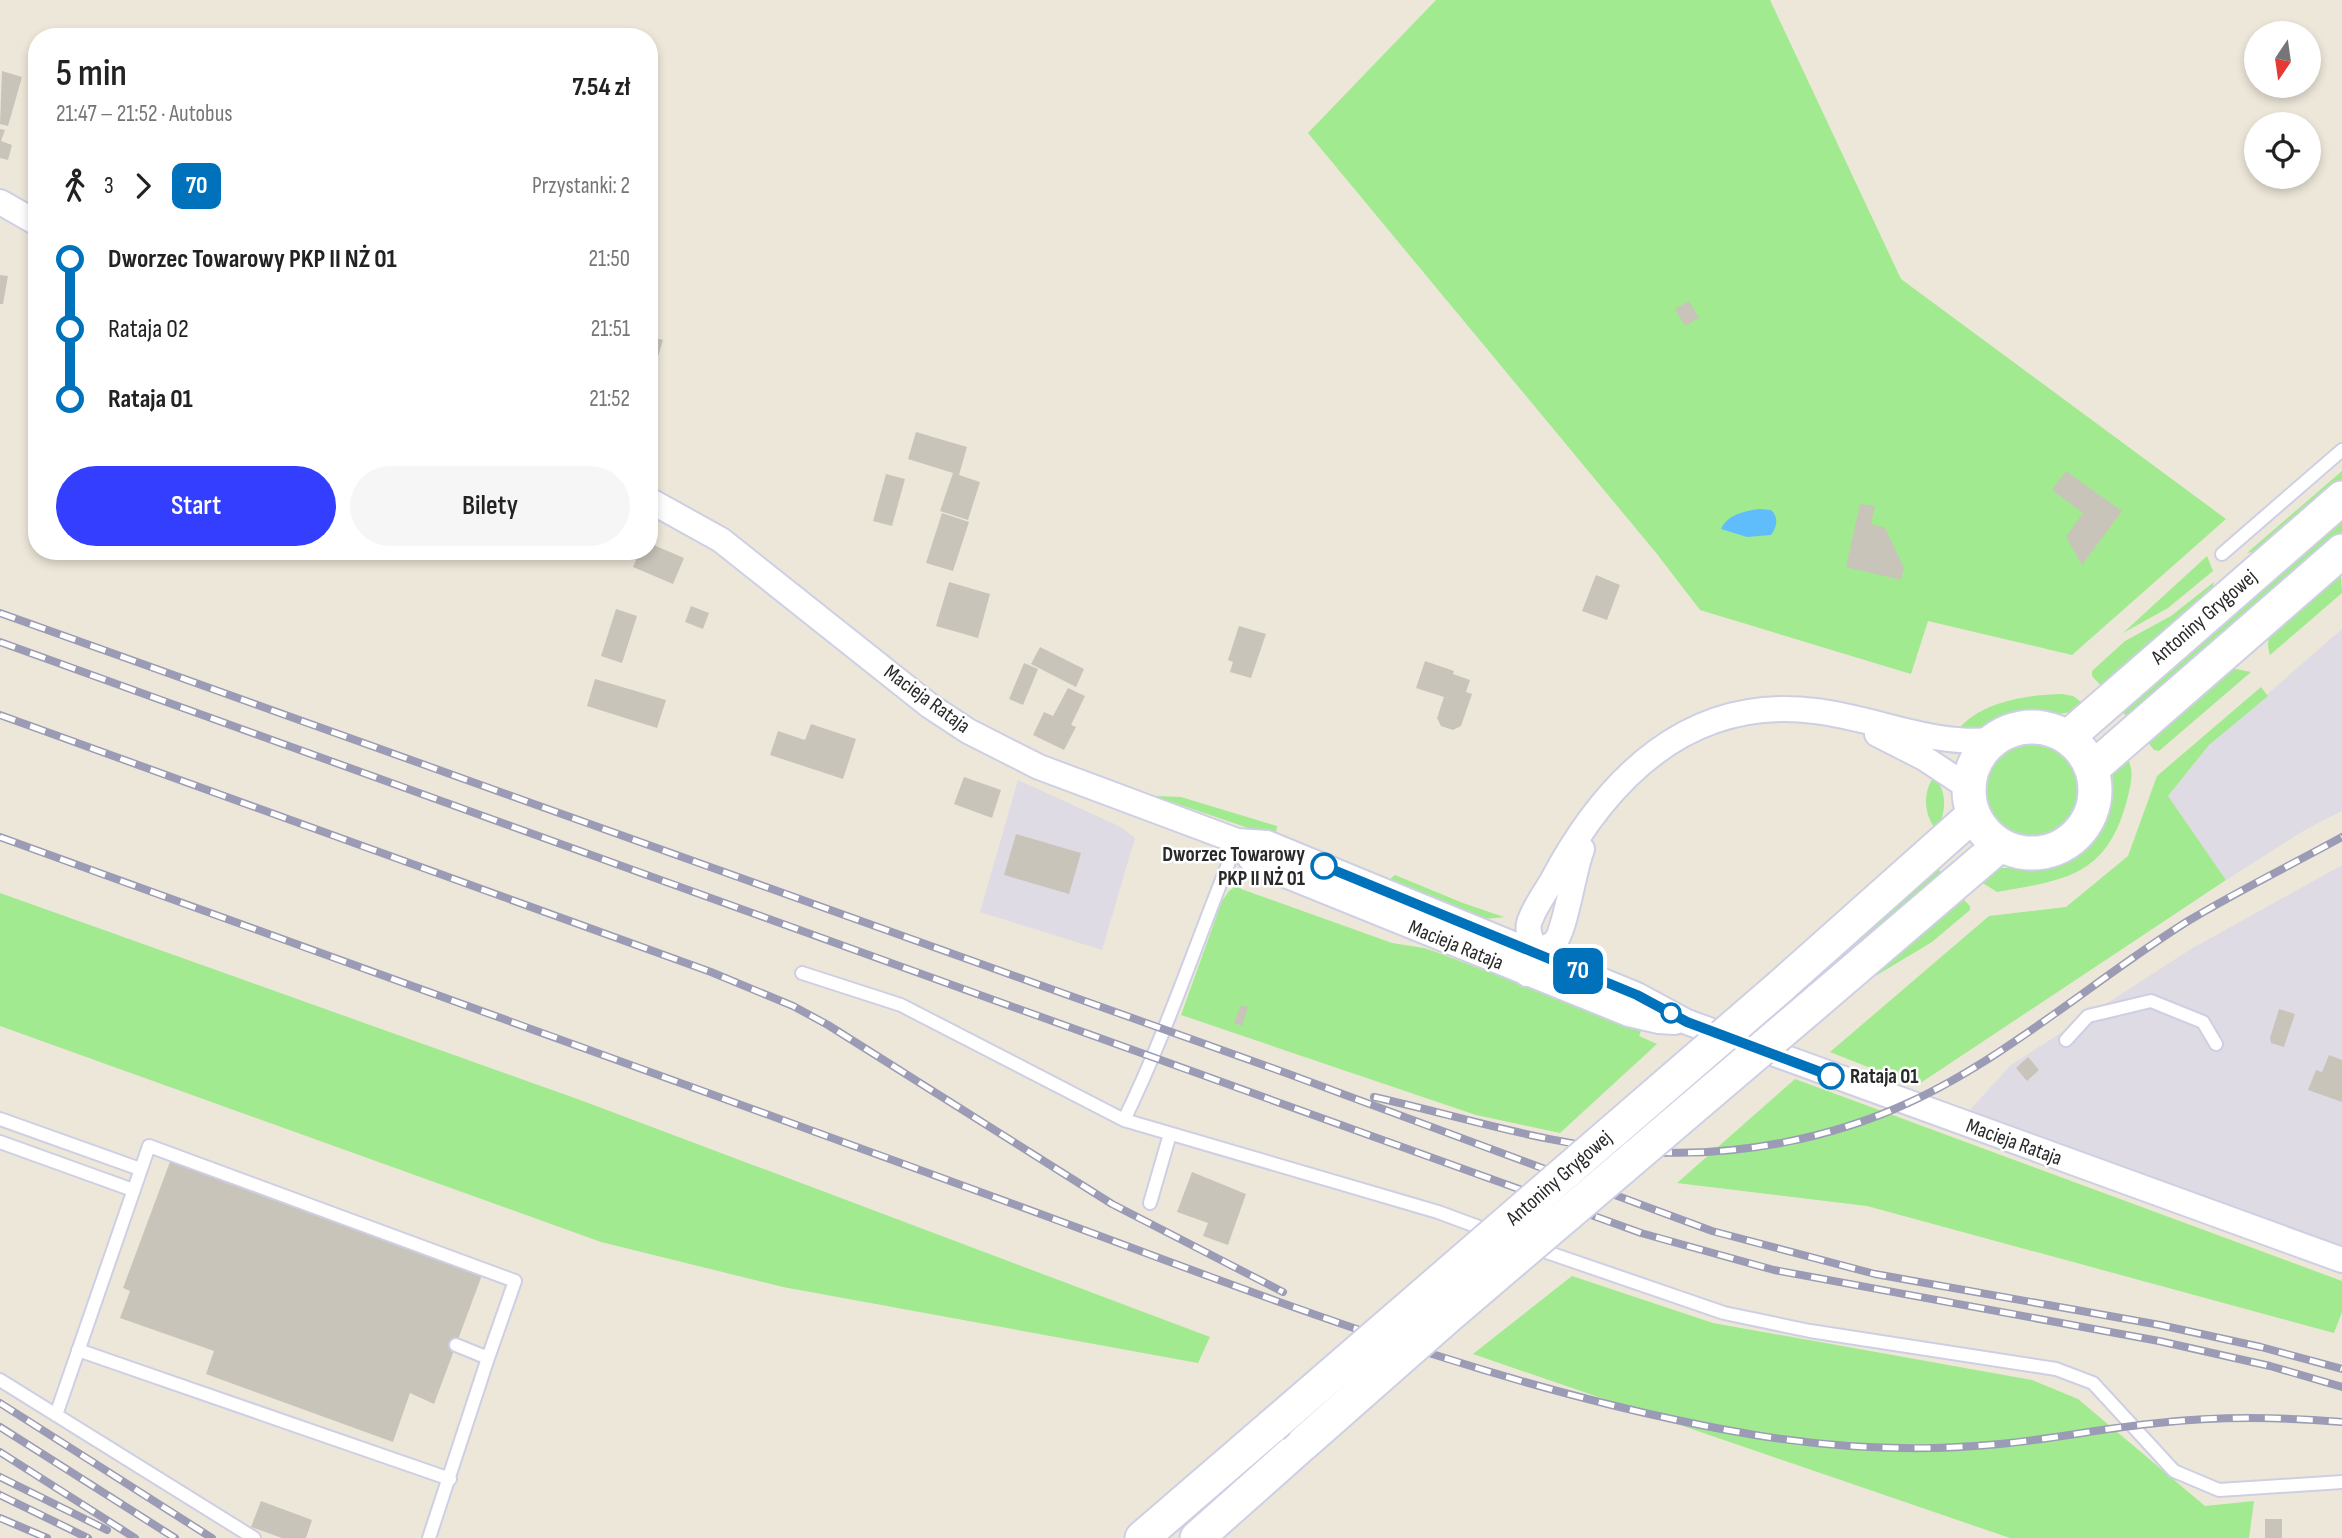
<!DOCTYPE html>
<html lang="pl">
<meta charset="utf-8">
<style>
:root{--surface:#fff;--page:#f6f6f6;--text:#222;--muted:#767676;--accent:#343eff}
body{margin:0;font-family:"Sofia Sans Condensed",sans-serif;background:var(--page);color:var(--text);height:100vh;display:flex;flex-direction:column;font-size:26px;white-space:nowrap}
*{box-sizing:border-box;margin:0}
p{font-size:23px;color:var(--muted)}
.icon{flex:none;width:38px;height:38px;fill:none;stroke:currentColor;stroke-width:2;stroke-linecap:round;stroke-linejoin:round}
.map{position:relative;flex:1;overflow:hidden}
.side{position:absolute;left:28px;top:28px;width:630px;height:532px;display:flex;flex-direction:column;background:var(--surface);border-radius:28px;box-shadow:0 4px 10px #0003}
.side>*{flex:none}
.badge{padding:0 14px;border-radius:10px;font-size:24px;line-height:46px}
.needle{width:46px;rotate:193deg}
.buttons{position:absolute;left:2244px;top:21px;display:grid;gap:14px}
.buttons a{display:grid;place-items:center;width:77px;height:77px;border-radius:50%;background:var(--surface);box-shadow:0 4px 10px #0003;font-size:35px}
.map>.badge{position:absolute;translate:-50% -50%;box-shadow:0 0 0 4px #fff}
.legs{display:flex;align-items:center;gap:10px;height:77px;padding:0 28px;font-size:23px}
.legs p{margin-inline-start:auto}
.head{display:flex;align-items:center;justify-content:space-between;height:119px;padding:0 28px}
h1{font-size:38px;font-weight:600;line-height:52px}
.primary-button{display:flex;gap:14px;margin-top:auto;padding:14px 28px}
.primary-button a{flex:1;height:80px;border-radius:42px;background:var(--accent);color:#fff;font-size:28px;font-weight:600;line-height:80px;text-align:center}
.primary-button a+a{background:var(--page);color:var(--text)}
ul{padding:0 28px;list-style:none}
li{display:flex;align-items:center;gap:24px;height:70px;font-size:26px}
li i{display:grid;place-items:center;width:10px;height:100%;margin:0 9px;background:currentColor}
li i::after{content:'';width:18px;height:18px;margin:-9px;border:5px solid;border-radius:50%;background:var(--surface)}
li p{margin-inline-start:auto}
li:first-child i{background:linear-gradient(#0000 50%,currentColor 0)}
li:last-child i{background:linear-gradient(currentColor 50%,#0000 0)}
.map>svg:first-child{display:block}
</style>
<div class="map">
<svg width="2342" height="1538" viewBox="0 0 2342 1538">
<rect width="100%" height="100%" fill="#ede7d9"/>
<!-- industrial -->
<path fill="#dfdbe4" d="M2342 629V811L2305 830 2226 880 2168 796 2209 745Z
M1018 780 1121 827 1135 838 1102 950 980 912Z
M2342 865V1245L1967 1113 2011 1065 2191 949Z"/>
<!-- green -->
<path fill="#a1ea8f" d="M1436 0H1770L1901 279 2226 519 2072 655 1928 621 1911 674 1700 610 1657 554 1308 133Z
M2342 471V484L2265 550 2247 553Z
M2342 514V532L2128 718 2118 707Z
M2207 556 2213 571 2168 608 2123 633Z
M2341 576 2342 593 2270 655C2257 617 2315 593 2341 576Z
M2214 582 2211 593 2104 689 2092 676V671L2125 641 2171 616Z
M2231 668 2251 672 2159 751 2154 750 2143 736Z
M2261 687 2268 696 2209 745 2168 796 2226 880 1916 1086 1830 1052 1989 916 2066 907 2128 856 2157 776Z
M2062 694 2073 696 2084 704C2059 723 2043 708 2016 715 1993 720 1978 736 1954 735 1976 702 2025 695 2062 694Z
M1983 790a49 49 0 1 1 98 0a49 49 0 1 1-98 0Z
M2124 754C2136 768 2131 783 2127 800 2107 876 2066 880 1997 892L1978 880 1998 868H2048L2059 866 2080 854 2102 827 2110 802 2113 771Z
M1934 776C1948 793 1946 812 1937 831 1924 815 1922 794 1934 776Z
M1154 796 1181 797 1277 826 1276 833 1257 831Z
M1935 866 1946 877 1807 995 1793 990Z
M1395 875 1463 903 1504 917C1463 925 1425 898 1389 880Z
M1239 884 1241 889 1392 943 1424 948 1439 953 1641 1031 1639 1036 1657 1044 1560 1133 1476 1115 1181 1015 1222 901 1229 891Z
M0 893 583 1101 1210 1337 1198 1363 783 1287 601 1242 0 1026Z
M1960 896 1970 906V910L1932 942 1872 978 1869 975Z
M1795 1079 2342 1281V1312L2334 1333 1867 1206 1677 1183Z
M1572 1276 1713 1323 2032 1380 2078 1399 2205 1506 2254 1501 2249 1538H2010L1473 1354Z"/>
<!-- water -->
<path fill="#5fbdfc" d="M1759 509 1771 510C1779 517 1777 527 1771 535L1747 537 1721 529C1727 515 1744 511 1759 509Z"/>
<!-- building -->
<path fill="#c8c4b9" d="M2 71 22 77 8 126 0 124Z
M0 129 5 130 1 141 12 145 8 160 0 158Z
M0 275 8 276 3 304H0Z
M1689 301 1699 318 1685 326 1675 309Z
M649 336 663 340 650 383H649Z
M916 432 967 447 959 475 980 482 968 520 940 511 953 473 908 459Z
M2066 471 2122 511 2082 565 2066 537 2083 513 2052 490Z
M886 474 905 479 892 526 873 521Z
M1860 504 1875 506 1871 524 1885 528 1904 568 1901 580 1846 567Z
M942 513 969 522 953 571 926 563Z
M649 543 684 558 673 584 633 567 640 551H649Z
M1596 575 1620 585 1607 620 1582 611Z
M949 582 990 594 978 638 936 626Z
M691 606 709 613 703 629 685 622Z
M616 609 637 616 622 663 601 656Z
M1239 626 1266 634 1251 678 1230 672 1233 662 1228 660Z
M1040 647 1084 669 1076 687 1031 664Z
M1425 661 1454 671 1453 674 1470 680 1466 692 1472 694 1461 726 1453 730 1441 726 1437 718 1444 697 1416 688Z
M1024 663 1038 669 1023 705 1009 699Z
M595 679 666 700 657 728 587 706Z
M1068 688 1085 696 1071 725 1076 727 1064 750 1033 735 1044 712 1053 716Z
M811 724 856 739 843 779 770 755 778 731 805 740Z
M964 777 1001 790 992 818 954 804Z
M1016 834 1081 853 1069 894 1004 875Z
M1241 1005 1248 1007 1242 1026 1234 1023Z
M2279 1009 2295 1014 2284 1047 2271 1043 2270 1038Z
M2329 1055 2342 1060V1102L2308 1090 2316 1070 2322 1072Z
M2028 1057 2039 1070 2027 1081 2016 1068Z
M171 1159 482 1275 434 1404 410 1393 393 1442 206 1374 214 1351 120 1318 130 1291 123 1288Z
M1192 1172 1246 1194 1228 1245 1203 1236 1208 1223 1177 1212Z
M261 1501 312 1520 306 1538H282L251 1527Z
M2265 1519H2282V1538H2265Z"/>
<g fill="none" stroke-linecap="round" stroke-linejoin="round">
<!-- lane casing -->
<g stroke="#cecfe4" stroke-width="16">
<path id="lane" d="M2222 554 2342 450
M802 973 901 1005 1124 1120C1168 1030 1199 934 1237 842
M2066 1040 2088 1016 2151 1001 2203 1022 2216 1044
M0 1119 140 1169
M1124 1120 1438 1212 1492 1232
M0 1142 133 1190
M1150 1203 1170 1134
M1532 1247 1724 1313 1810 1331 2056 1369 2093 1383 2174 1471 2219 1490 2342 1482
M78 1350 450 1479
M0 1380 254 1538
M56 1415 149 1146 515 1281 488 1358
M429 1538 488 1358 456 1345"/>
</g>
<!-- street casing -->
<g stroke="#cecfe4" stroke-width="28">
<path id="street" d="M0 202 37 223
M649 500 721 540 930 706 968 731 1039 767 1237 841 1267 843 1637 995 1687 1022 2342 1260
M1877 734 1924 758 1968 787
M1237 841 1253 862 1629 1014 1659 1021 1675 1022
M1534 953C1540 950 1548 947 1554 943 1565 933 1574 868 1582 849
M1527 974C1529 968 1534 960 1534 954 1534 940 1524 932 1531 918 1536 905 1545 893 1552 881 1606 779 1689 695 1815 711 1875 718 1932 746 1992 740"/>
</g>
<!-- secondary casing -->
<g stroke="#cecfe4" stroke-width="37">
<path id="secondary" d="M1969 790a63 63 0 1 1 126 0a63 63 0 1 1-126 0Z
M2068 737 2342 498
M2092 769 2342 551
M1781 986 1973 815
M1819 1000 2000 845
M1142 1538 1272 1426
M1197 1538 1304 1443"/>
</g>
<!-- lane -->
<use href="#lane" stroke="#fff" stroke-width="12"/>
<!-- street -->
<use href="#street" stroke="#fff" stroke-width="24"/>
<!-- secondary -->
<use href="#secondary" stroke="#fff" stroke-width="33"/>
<!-- rail casing -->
<g stroke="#9b9bb6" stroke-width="8">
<path id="rail" d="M0 613 1286 1073 1712 1231 1875 1274 2160 1325 2261 1347 2342 1369
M0 642 1641 1233 1774 1270 2159 1341 2270 1366 2342 1387
M0 715 711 972 793 1006 828 1025 1112 1204 1283 1292
M0 837C331 957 663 1076 994 1197 1242 1287 1493 1391 1755 1435 1835 1448 1918 1452 2000 1444 2053 1439 2105 1428 2158 1423 2219 1416 2281 1417 2342 1422
M1374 1097C1464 1117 1556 1148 1649 1152 1735 1157 1830 1139 1908 1103 2007 1058 2095 979 2188 921 2238 891 2291 865 2342 837
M0 1403 212 1538
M0 1427 175 1538
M0 1452 135 1538
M0 1477 107 1530
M0 1495 88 1538
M0 1518 47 1538"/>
</g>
<!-- rail -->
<use href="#rail" stroke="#fff" stroke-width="5" stroke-dasharray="16" stroke-linecap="butt"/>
<!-- secondary-bridge casing -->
<g stroke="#cecfe4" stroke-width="37" stroke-linecap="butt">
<path id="secondary-bridge" d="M1272 1426 1781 986
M1304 1443 1447 1317 1819 1000"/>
</g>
<!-- secondary-bridge -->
<use href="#secondary-bridge" stroke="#fff" stroke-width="33"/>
</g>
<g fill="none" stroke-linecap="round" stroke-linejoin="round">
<!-- line-1 casing -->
<g stroke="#fff" stroke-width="16">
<path id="line-1" d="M1324 866 1637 995 1687 1022 1831 1076"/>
</g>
<!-- line-1 -->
<use href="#line-1" stroke="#0072bc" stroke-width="10"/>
</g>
<!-- markers -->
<g fill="#fff" stroke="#0072bc" stroke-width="3.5">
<circle cx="1324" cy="866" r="12"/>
<circle cx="1671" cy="1013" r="9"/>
<circle cx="1831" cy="1076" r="12"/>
</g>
<g text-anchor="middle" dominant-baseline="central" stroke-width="5" stroke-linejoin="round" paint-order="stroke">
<!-- street labels -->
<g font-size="21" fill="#292929" stroke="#fff">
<text transform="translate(2204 617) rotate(-41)">Antoniny Grygowej</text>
<text transform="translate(927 699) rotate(36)">Macieja Rataja</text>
<text transform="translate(1456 945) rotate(22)">Macieja Rataja</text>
<text transform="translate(2014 1142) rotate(20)">Macieja Rataja</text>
<text transform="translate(1559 1178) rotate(-41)">Antoniny Grygowej</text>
</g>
<!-- stop labels -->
<g font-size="21" font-weight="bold" fill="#292929" stroke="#fff" text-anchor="end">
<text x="1305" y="854">Dworzec Towarowy<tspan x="1305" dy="24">PKP II NŻ 01</tspan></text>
<text x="1850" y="1076" text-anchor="start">Rataja 01</text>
</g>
</g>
</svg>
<div class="buttons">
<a><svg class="needle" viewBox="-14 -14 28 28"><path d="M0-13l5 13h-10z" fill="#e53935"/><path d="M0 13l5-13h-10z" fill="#767676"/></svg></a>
<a><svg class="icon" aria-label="locate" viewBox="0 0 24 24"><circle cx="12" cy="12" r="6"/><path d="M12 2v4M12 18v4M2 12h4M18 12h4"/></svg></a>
</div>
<b class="badge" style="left:1578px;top:971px;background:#0072bc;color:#fff">70</b>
<section class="side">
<div class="head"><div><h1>5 min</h1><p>21:47 – 21:52 · Autobus</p></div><b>7.54 zł</b></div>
<div class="legs"><svg class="icon" aria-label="walk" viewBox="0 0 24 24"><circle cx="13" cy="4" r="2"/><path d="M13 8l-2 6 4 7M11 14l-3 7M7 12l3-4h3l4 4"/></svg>3<svg class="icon" aria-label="forward" viewBox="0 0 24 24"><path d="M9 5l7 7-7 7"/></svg><b class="badge" style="background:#0072bc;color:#fff">70</b><p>Przystanki: 2</p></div>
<ul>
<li><i style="color:#0072bc"></i><b>Dworzec Towarowy PKP II NŻ 01</b><p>21:50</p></li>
<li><i style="color:#0072bc"></i><span>Rataja 02</span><p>21:51</p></li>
<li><i style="color:#0072bc"></i><b>Rataja 01</b><p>21:52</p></li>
</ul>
<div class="primary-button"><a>Start</a><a>Bilety</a></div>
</section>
</div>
